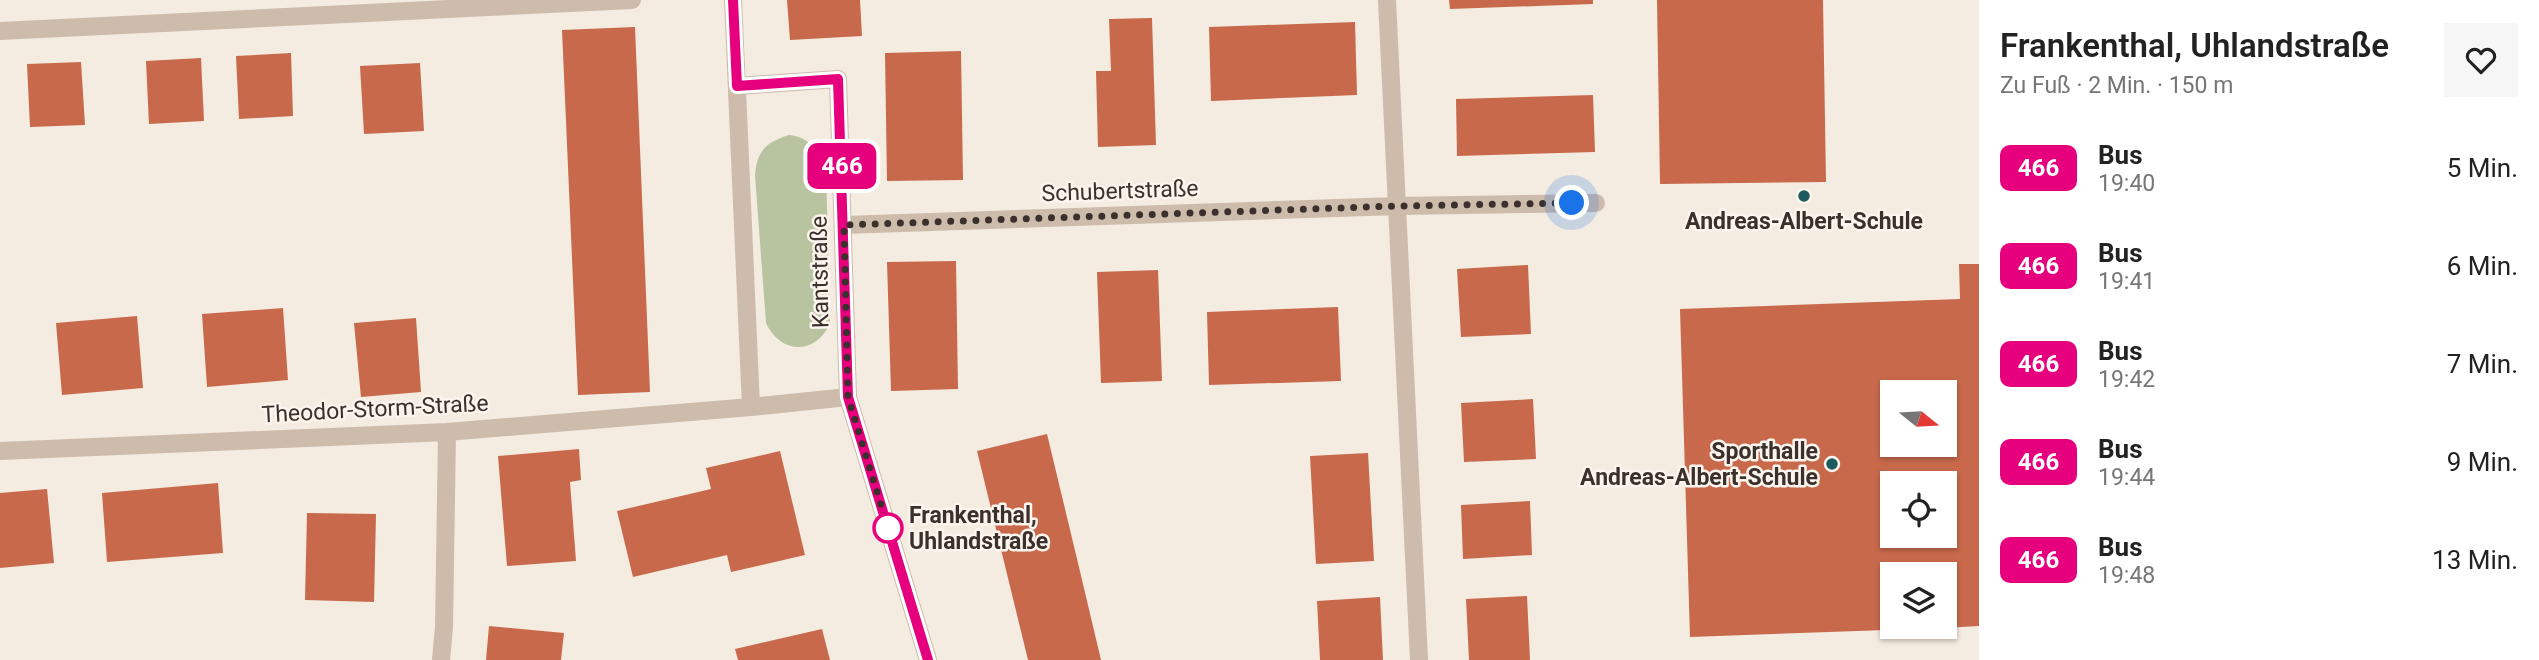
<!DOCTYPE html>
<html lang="de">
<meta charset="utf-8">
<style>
:root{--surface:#fff;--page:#f6f6f6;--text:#222;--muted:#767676}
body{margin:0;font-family:Roboto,sans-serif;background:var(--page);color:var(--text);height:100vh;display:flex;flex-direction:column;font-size:26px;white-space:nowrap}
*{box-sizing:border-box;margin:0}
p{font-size:23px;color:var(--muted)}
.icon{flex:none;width:38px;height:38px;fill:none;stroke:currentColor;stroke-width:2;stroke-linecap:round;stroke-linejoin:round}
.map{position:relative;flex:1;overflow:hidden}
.side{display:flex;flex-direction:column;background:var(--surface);width:560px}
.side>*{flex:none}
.badge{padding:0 14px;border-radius:10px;font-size:24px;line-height:46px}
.needle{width:46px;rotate:108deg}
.controls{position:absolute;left:1880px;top:380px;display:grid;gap:14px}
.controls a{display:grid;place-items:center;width:77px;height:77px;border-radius:0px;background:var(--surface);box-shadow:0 2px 5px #0004;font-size:35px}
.you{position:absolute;width:35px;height:35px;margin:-18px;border:5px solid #fff;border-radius:50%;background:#1a73e8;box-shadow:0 0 0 10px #1a73e833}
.map>.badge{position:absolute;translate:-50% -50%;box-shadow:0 0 0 4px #fff}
.round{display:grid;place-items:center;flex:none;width:74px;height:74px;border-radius:0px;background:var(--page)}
.summary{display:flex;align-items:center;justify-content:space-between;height:119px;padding:0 21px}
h1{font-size:33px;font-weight:600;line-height:52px}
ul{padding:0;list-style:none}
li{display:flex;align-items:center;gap:21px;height:98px;padding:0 21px}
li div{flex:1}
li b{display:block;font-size:26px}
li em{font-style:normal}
li .badge{min-width:77px;font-weight:700;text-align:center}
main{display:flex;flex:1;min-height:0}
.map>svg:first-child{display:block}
</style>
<main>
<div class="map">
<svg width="1979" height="660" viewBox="0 0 1979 660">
<rect width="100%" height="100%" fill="#f4ebe1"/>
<!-- green -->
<path fill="#b8c4a0" d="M789 135C808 137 821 150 826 169L830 323C816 355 781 355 766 323L755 175C757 151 766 142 789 135Z"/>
<!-- building -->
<path fill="#c8694b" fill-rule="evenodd" d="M787 0H860L862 36 790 40Z
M1449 0H1593V4L1450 9Z
M1657 0H1823L1826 182 1660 184Z
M1152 18 1156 145 1098 147 1096 71H1111L1109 19Z
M1355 22 1357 95 1211 101 1209 27Z
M635 27 650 392 578 395 562 30Z
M961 51 963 180 887 181 885 53Z
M291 53 293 116 239 119 236 56Z
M201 58 204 121 149 124 146 61Z
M81 62 85 125 30 127 27 64Z
M420 63 424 131 364 134 360 66Z
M1593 95 1595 152 1457 156 1456 99Z
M956 261 958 389 891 391 887 262Z
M1959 264H1979V626L1944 628V574H1892V626H1915V629L1690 637 1680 309 1960 299ZM1892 392H1944V444H1892ZM1892 483H1944V536H1892Z
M1528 265 1531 334 1461 337 1457 269Z
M1158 270 1162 381 1101 383 1097 272Z
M1338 307 1341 381 1209 385 1207 312Z
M283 308 288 380 207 387 202 314Z
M137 316 143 388 62 395 56 323Z
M416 318 421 392 361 397 354 323Z
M1533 399 1536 459 1464 462 1461 403Z
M1047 434 1078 563 1101 660H1028L977 451Z
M579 449 581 480 570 482 576 561 507 566 498 456Z
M780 451 805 555 731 572 727 555 633 577 617 511 711 489 706 468Z
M1368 453 1374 561 1316 564 1310 456Z
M218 483 223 553 107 562 102 493Z
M47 489 54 563 0 568V493Z
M1530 501 1532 555 1463 559 1461 505Z
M307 513 376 514 374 602 305 600Z
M1527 596 1530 660H1469L1466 599Z
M1380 597 1383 660H1320L1317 601Z
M489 626 564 633 561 660H486Z
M822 629 830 660H738L735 649Z"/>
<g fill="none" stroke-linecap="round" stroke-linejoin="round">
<!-- minor -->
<path stroke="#cdbbac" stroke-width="18" d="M733 0 751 407 848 397
M1387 0 1419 660
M0 31 632 0
M737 86 838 79 848 397 928 660
M844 225 1397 206 1596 203
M0 451 447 432 751 407
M441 660 444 627 447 432"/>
</g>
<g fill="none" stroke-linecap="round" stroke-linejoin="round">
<!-- line casing -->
<g stroke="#fff" stroke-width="16">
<path id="line" d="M733 0 737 86 838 79 848 397 928 660"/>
</g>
<!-- line -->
<use href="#line" stroke="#e6007e" stroke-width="10"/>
<!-- walk -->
<path stroke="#3b302b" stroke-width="7" stroke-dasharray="0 12.6" d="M888 528 848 397 844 225 1397 206 1572 203"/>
</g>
<!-- markers -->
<g fill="#1f5a5e" stroke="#fbf5ee" stroke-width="2.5">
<circle cx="1804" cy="196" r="7"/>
<circle cx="1832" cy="464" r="7"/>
</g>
<circle fill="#fff" stroke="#e6007e" stroke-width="3.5" cx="888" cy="528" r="14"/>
<g text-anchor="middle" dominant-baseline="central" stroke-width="5" stroke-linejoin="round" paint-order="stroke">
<!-- street labels -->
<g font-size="23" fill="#3b302b" stroke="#fbf5ee">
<text transform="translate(1120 191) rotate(-2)">Schubertstraße</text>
<text transform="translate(820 272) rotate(-91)">Kantstraße</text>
<text transform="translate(375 409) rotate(-3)">Theodor-Storm-Straße</text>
</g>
<!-- poi labels -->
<g font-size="23" font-weight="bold" fill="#3b302b" stroke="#fbf5ee">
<text x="1804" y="221">Andreas-Albert-Schule</text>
<text x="1818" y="451" text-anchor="end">Sporthalle<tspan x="1818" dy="26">Andreas-Albert-Schule</tspan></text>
</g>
<!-- stop labels -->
<g font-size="23" font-weight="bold" fill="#3b302b" stroke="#fbf5ee" text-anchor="start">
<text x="909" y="515">Frankenthal,<tspan x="909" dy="26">Uhlandstraße</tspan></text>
</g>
</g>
</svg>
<div class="controls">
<a><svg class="needle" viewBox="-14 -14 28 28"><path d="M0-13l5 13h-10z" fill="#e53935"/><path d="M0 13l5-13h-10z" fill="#767676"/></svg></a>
<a><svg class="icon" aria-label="locate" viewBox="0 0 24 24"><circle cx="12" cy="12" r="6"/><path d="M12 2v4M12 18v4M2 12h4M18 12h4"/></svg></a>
<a><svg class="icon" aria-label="layers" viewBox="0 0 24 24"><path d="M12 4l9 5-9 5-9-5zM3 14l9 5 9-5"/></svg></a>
</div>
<div class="you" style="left:1572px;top:203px"></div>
<b class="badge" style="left:842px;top:166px;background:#e6007e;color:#fff">466</b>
</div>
<section class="side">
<div class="summary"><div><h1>Frankenthal, Uhlandstraße</h1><p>Zu Fuß · 2 Min. · 150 m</p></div><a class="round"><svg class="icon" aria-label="heart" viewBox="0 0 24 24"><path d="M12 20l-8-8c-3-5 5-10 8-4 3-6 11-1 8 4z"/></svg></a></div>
<ul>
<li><span class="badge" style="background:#e6007e;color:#fff">466</span><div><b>Bus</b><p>19:40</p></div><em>5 Min.</em></li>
<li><span class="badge" style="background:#e6007e;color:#fff">466</span><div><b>Bus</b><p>19:41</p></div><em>6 Min.</em></li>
<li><span class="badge" style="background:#e6007e;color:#fff">466</span><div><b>Bus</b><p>19:42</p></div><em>7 Min.</em></li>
<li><span class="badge" style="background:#e6007e;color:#fff">466</span><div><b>Bus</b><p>19:44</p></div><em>9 Min.</em></li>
<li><span class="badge" style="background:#e6007e;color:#fff">466</span><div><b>Bus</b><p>19:48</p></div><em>13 Min.</em></li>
</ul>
</section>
</main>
